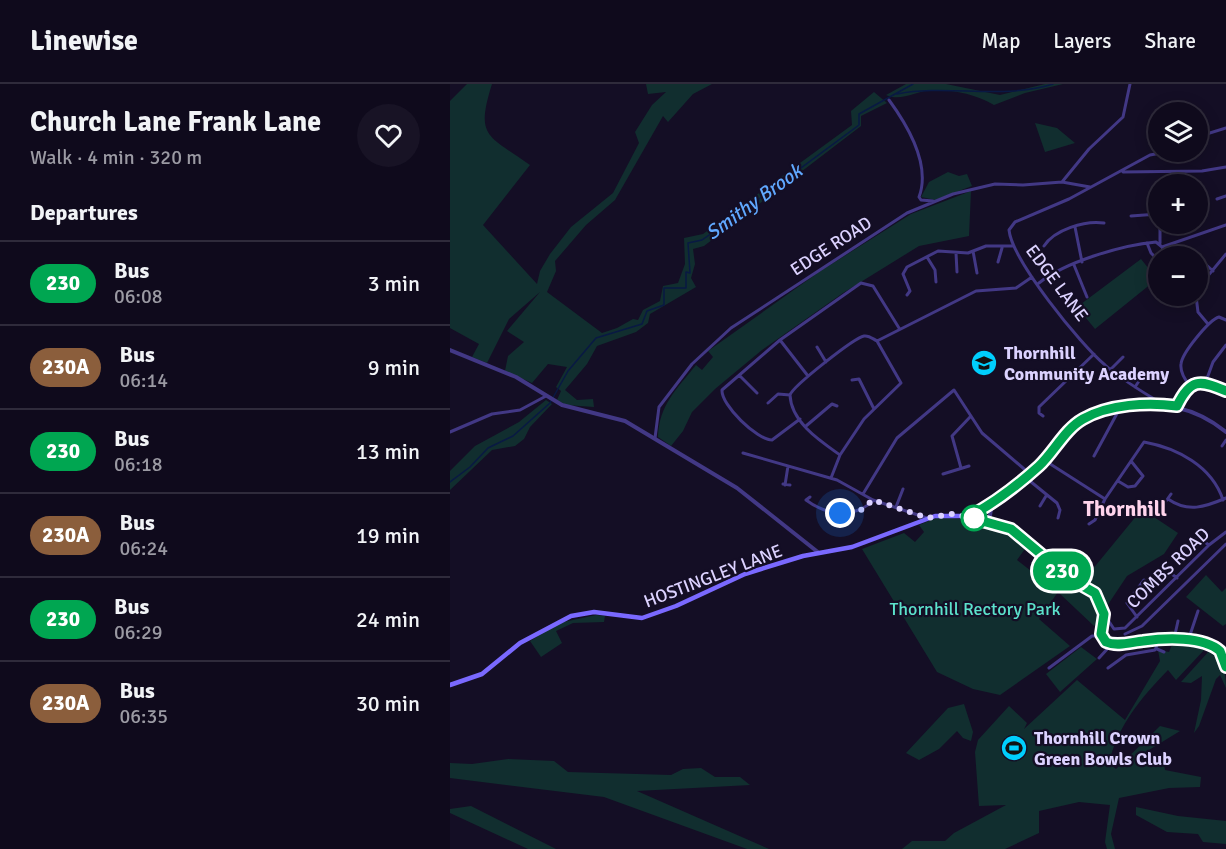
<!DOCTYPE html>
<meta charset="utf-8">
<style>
:root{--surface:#0f0a1c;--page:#181325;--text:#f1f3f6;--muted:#9b9aa3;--line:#2f2b3b}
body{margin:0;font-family:Signika,sans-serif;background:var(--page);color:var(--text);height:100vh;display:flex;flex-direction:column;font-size:22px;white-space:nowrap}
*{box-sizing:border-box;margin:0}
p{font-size:20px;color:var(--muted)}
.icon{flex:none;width:33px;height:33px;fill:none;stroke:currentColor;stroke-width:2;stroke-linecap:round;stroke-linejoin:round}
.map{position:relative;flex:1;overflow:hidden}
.side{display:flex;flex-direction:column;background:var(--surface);width:450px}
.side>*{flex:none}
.badge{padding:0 12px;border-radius:20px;font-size:21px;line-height:39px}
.fabs{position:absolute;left:698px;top:18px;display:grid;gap:12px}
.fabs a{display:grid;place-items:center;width:60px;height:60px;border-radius:50%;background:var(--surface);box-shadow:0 3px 15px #0003,0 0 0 2px var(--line);font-size:30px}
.you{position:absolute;width:30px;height:30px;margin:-15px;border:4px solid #fff;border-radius:50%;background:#1a73e8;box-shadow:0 0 0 9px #1a73e833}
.map>.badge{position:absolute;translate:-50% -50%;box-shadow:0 0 0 3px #fff}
h2{padding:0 30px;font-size:22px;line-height:54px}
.round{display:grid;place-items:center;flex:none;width:63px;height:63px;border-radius:32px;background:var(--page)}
.overview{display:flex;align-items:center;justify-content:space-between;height:102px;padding:0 30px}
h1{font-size:28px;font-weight:700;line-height:45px}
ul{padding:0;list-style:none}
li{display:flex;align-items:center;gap:18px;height:84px;padding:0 30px;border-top:2px solid var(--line)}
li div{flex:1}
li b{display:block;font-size:22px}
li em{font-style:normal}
li .badge{min-width:66px;font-weight:700;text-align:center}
header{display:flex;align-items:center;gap:36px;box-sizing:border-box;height:84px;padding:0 30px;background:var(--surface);border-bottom:2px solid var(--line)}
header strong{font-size:28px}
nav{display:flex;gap:33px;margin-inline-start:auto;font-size:21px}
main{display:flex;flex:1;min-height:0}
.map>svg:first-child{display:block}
</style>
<header>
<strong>Linewise</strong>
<nav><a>Map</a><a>Layers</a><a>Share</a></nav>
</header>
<main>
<section class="side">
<div class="overview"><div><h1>Church Lane Frank Lane</h1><p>Walk · 4 min · 320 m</p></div><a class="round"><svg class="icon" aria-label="heart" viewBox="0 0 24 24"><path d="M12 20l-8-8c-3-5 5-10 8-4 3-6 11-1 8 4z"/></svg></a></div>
<h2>Departures</h2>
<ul>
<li><span class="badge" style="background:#00a651;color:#fff">230</span><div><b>Bus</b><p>06:08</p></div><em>3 min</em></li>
<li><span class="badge" style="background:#8b5e3c;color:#fff">230A</span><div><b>Bus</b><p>06:14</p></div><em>9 min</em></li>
<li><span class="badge" style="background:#00a651;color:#fff">230</span><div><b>Bus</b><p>06:18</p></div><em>13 min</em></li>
<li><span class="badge" style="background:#8b5e3c;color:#fff">230A</span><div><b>Bus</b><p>06:24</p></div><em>19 min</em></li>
<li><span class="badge" style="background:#00a651;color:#fff">230</span><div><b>Bus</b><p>06:29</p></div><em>24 min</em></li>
<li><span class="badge" style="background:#8b5e3c;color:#fff">230A</span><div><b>Bus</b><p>06:35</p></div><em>30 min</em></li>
</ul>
</section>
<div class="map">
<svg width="776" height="765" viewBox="0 0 776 765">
<rect width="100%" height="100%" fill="#140e25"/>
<!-- green -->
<path fill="#112e2f" d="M17 0H42C25 54 38 51 80 81L33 141 87 200 90 187 100 170 121 143 163 109 189 59 185 48 202 21 216 8 198 10 196 0H262L243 10 218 38 213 32 165 116 136 141 105 177 106 187 97 208 152 249 167 244 183 235 188 236 193 226 210 217 213 202 228 199 235 180 234 154 253 150 402 41 401 27 424 8 437 19 411 32V42L254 162 243 165 245 180 241 194 246 203 200 230 198 239 186 248 147 262 137 280 115 306 127 316 143 315 144 323 116 321 107 316 111 307 106 303 117 283 98 280 82 299 55 287 58 272 74 258 57 247 90 208 59 235 37 279 22 273 29 260 0 244V17Z
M456 0H496L550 11 595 0H613L575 9 544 21C526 10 502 5 481 6 466 7 451 18 436 11Z
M585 39 607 44 625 59 595 68Z
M498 88 509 92 517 90 522 102 485 116 471 113 479 98Z
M521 107 519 152 469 162 393 209 312 266 265 305 242 328 233 347 221 362 208 353C209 321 226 306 246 281L252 286 263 273 258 267 369 188 461 130Z
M691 175 707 195 645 245 627 223Z
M96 316 102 320 80 343 74 355 65 362 42 366 0 406V387L25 362 69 338Z
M692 425 728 449 714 470 677 492 655 525 650 512 639 503 642 486Z
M486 434C520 433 551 441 577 462L567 476 608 508 624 498 645 513 650 536 644 542 608 508 589 535 620 562 550 611 523 605 487 588 412 465 454 449 465 458 474 448 469 441Z
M756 491 772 508 776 504V540L773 542 736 513Z
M146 531 155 532 154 538 123 539 106 547 112 559 91 573 80 557 109 539Z
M723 558 756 564 726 596 718 586C691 614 668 641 659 679L666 685 710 642 730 647 699 666 700 680H714L715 686 751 693 750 703 719 704 669 714 661 750 665 765H657L655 758 660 721 629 718 589 727V749L555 765H452L462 757H495L504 749 556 721 529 722 525 668 528 656 559 622 577 639 574 645 627 596 675 636 710 577 708 566 719 568Z
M631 563 647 575 610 608 596 590Z
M760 566C774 573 776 589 776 604L770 591 766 595 749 642 744 649 751 616 752 592 741 599 731 598Z
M514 620 523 648 521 657 513 654 507 647 489 665 469 676 456 669 498 624Z
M58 675 104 677 118 688 221 691 233 685 251 684 265 693H290L300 701 187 707 319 765H297L154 713 0 694V679L22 680Z
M21 722 106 765H78L0 729V725Z
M686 723 728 732 776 737V760L753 758 748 750 717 748 686 731Z"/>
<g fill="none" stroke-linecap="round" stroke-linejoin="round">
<!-- stream -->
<path stroke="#091944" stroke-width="1.5" d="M447 10C497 0 553 16 603 0
M0 398 20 383 38 364 63 352 100 319 118 287 146 254 192 240 197 227 214 221V204H236V188L240 189 238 159 252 156 282 135 409 41V30L463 0"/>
<!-- minor -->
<path stroke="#423885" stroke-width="3" d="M439 16C458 42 481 81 469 113L471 116 483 117
M747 53 776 44
M673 88 752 87 776 83
M612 98 639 65 673 33 680 0
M767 115 776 112
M681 132 708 130
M625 143 632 178
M697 159 701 169 708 176
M710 159V140
M594 162C604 146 635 136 654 139
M712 163 716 172
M523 167 527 189
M506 169 507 188
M477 173 485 186 486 198
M548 178 552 164
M753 178 763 187
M624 181 637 213
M589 199C615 178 672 161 706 158L712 163 776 141
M747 205 776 170
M457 211 460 207 453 190 457 183 488 167 518 169 536 162H562
M746 212 748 228 758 240
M330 256 358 292
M427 257 526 207 566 204 582 193
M367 263 376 278
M660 286 673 273
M289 291 307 309
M402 296 409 295 424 325
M755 300 763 278 776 261
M740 302C735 296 730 288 731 280 732 269 759 236 769 233L776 236
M685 303 693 291
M318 319 328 310 340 311
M712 320C693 308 672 296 655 281 630 260 562 176 559 146L565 138 619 115 700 71 716 68
M593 332 589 329V323L644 270
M350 335 322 356C307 356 271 321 272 306L330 256 411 199 423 202 449 244
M356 342 382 320 387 322
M0 348 42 330 70 326 96 312
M205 354 209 323 242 280 281 244 457 129 503 110 545 100 573 101 612 98 640 103
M772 362 776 356
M293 369 387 396 423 416 477 434
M644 372 670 324
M594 376 655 415 645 436 639 440
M511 384 502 352 521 332
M493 390 519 382
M575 393 607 419 610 426 608 434
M381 394 390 371 414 335 451 299 427 257C423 255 419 251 414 252 404 254 343 302 340 311 341 338 370 357 390 371
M668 397 678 403 685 402 693 392 681 377
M333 400 340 401
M335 401 338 382
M413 410 447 354 504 306 532 349 580 390
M360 413 356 416C376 431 403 435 423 417
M655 415 694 358C727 364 762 382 773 416
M718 415C738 429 755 423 776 414
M714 420 721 410
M590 422 596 412
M446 423 453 405
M747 453 759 461
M715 485 727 494
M654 530 664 545 675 544 759 461 776 448
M687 533 677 519 694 496
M675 550 692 542 776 460
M736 554H739L748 527
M724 555 728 537
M707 565 714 568
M649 574 660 562
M599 584 642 552H647L660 563
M658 584 676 571 705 566 709 557"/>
<!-- tertiary -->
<path stroke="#423885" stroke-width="4" d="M0 266 66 293 112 321 175 337 287 404 369 469
M727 322C740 295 749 294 776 307
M518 432C543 419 569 401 589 381 603 368 614 349 629 337 642 327 658 326 673 323 713 318 744 322 776 348
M539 437 542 420"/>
<!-- secondary -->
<path stroke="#7a69ff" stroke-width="4.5" d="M0 601 32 590 70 559 121 532 144 528 192 534 226 522 295 490 353 472 402 463 485 432H514L551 440 561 445 622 496 645 509 654 530 651 550 659 560C690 565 742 542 770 567L776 583"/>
</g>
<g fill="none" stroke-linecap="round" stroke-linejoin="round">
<!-- line casing -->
<g stroke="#fff" stroke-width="14">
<path id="line" d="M776 307C749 295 740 295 727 322 698 318 659 320 633 335 615 345 604 368 589 382 568 401 543 420 518 433L561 445 622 496 645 509 654 530 651 550 656 558C667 563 682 558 693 557 715 554 753 552 770 567L776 583"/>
</g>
<!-- line -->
<use href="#line" stroke="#00a651" stroke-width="9"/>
<!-- walk -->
<path stroke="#dcd2ff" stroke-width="6" stroke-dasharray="0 10.8" d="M390 429 411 426 423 416 478 434 502 430 518 433 524 429V434"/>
</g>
<!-- icons -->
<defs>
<g id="school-disc" transform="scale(1.35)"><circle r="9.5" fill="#00cefd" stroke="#140e25"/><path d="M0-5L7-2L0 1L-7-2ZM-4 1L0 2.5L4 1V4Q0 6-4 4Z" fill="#111"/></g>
<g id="stadium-disc" transform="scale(1.35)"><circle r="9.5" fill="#00cefd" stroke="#140e25"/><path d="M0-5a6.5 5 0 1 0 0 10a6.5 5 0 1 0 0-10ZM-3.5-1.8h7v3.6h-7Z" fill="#111"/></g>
</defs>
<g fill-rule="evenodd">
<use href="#school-disc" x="534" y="279"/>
<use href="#stadium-disc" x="564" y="664"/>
</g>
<!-- markers -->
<circle fill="#fff" stroke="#00a651" stroke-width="3" cx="524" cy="434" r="12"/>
<g text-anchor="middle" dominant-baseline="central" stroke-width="4.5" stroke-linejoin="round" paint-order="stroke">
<!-- street labels -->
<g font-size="18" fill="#dcd2ff" stroke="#140e25">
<text transform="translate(381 162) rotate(-33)">EDGE ROAD</text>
<text transform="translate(607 199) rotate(53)">EDGE LANE</text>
<text transform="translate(718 484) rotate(-44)">COMBS ROAD</text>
<text transform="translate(263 492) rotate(-21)">HOSTINGLEY LANE</text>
</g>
<!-- poi labels -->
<g font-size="18" font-weight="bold" fill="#dcd2ff" stroke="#140e25" text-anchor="start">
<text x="554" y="269">Thornhill<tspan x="554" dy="21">Community Academy</tspan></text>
<text x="584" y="654">Thornhill Crown<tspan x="584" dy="21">Green Bowls Club</tspan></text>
</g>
<!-- park labels -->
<g font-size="18" fill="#5ce2cc" stroke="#140e25">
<text x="525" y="525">Thornhill Rectory Park</text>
</g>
<!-- water labels -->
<g font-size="20" font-style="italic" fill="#60a8ff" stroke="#140e25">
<text transform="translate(304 118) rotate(-36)">Smithy Brook</text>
</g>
<!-- quarter labels -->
<g font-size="21" font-weight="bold" fill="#ffd4ec" stroke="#140e25">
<text x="675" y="425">Thornhill</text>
</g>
</g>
</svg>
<div class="fabs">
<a><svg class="icon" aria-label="layers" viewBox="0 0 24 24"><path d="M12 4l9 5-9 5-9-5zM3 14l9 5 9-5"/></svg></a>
<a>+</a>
<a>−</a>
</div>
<div class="you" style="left:390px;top:429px"></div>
<b class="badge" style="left:612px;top:487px;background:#00a651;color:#fff">230</b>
</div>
</main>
